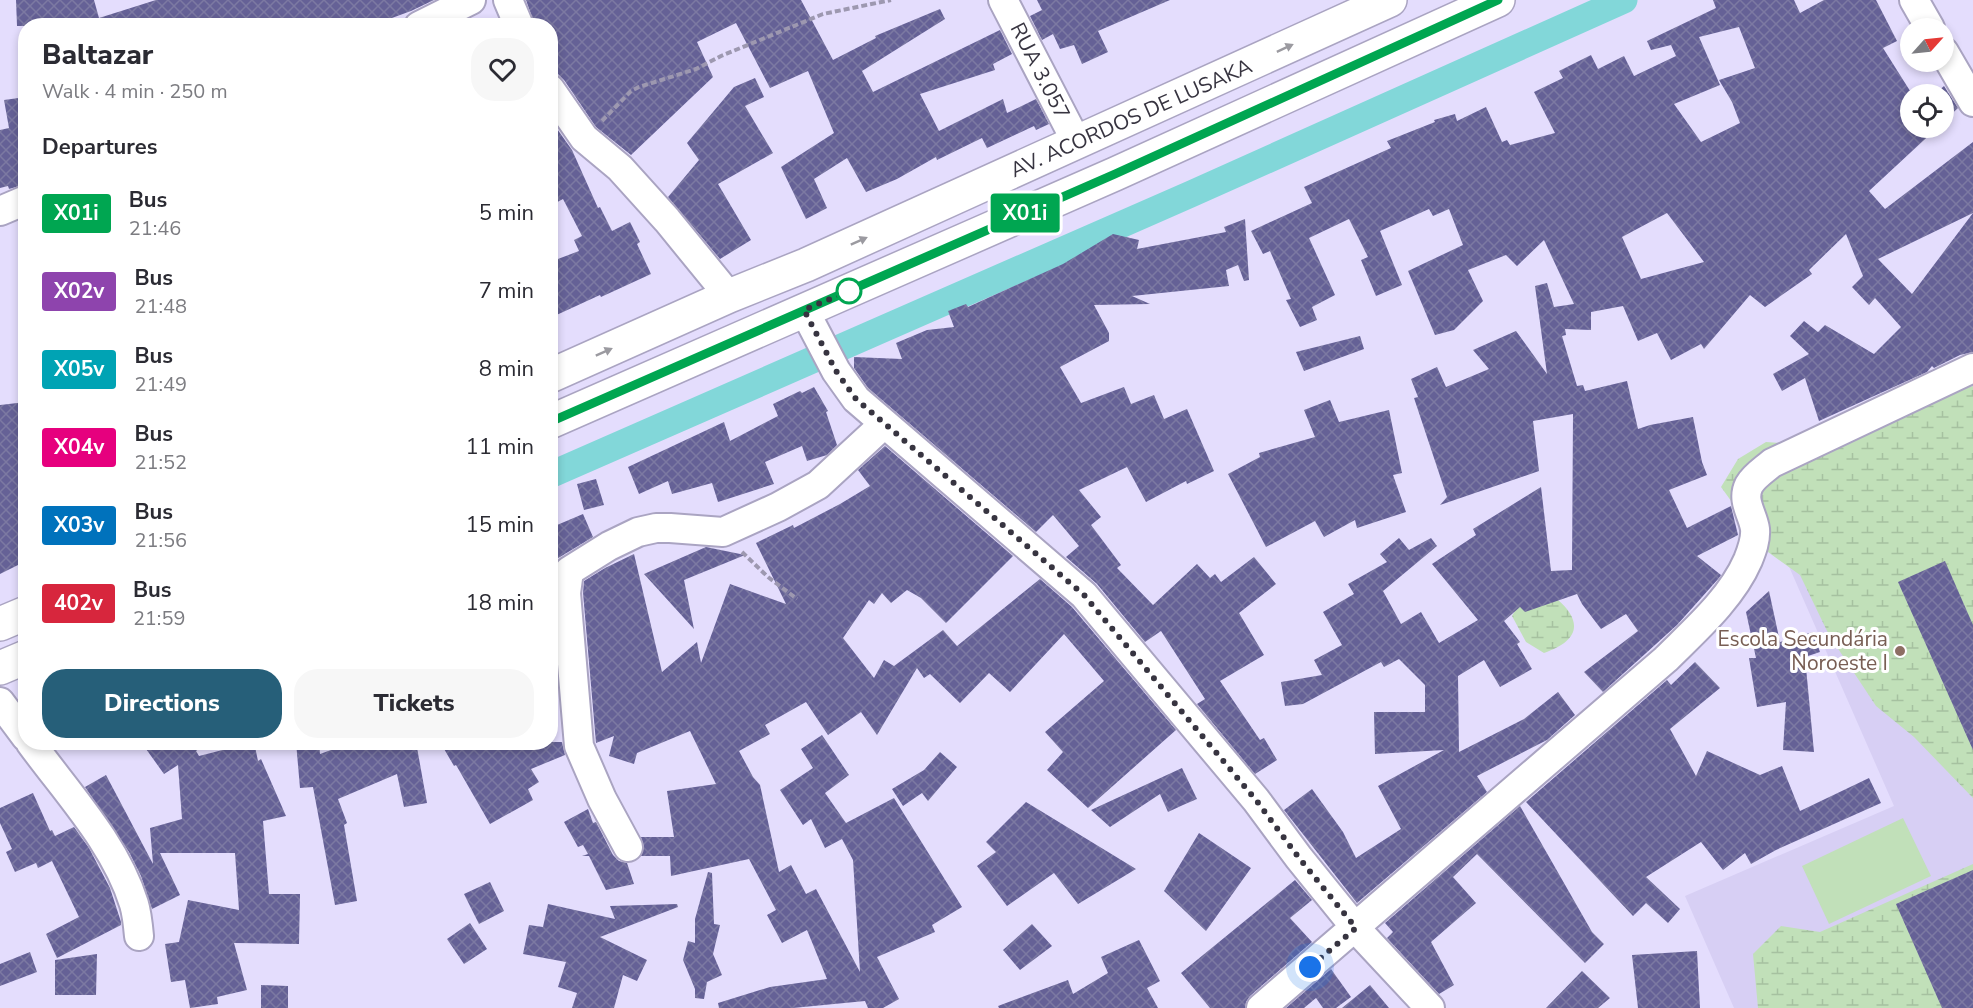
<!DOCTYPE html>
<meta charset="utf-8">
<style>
:root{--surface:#fff;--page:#f7f7f7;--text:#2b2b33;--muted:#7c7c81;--accent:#265f79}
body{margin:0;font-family:"Nunito Sans",sans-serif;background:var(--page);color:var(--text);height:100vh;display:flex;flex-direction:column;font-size:22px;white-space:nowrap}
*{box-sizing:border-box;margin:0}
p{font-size:20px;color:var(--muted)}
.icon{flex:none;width:33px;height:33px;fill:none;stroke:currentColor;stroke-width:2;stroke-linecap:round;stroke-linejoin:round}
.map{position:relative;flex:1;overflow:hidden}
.drawer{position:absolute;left:18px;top:18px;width:540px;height:732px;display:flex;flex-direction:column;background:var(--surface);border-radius:24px;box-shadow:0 3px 9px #0003}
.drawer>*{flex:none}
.badge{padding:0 12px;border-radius:4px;font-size:21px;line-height:39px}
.needle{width:39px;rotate:63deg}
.fabs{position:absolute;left:1900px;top:18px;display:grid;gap:12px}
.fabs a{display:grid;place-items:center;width:54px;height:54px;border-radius:50%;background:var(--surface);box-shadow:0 3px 9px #0003;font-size:30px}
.you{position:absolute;width:30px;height:30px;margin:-15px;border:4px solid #fff;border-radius:50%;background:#1a73e8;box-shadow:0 0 0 9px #1a73e833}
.map>.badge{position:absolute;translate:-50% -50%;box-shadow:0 0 0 3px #fff}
h2{padding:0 24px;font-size:22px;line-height:54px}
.round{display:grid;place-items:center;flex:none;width:63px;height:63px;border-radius:24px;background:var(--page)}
.head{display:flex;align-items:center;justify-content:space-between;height:102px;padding:0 24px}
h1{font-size:28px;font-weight:800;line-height:45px}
.cta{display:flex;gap:12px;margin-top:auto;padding:12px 24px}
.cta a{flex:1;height:69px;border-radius:24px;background:var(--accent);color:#fff;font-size:24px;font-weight:800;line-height:69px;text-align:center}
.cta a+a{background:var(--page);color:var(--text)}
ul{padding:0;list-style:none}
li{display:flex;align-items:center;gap:18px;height:78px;padding:0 24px}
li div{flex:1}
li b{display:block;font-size:22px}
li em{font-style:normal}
li .badge{min-width:66px;font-weight:700;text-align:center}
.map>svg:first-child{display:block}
</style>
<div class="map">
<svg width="1973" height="1008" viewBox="0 0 1973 1008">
<defs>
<pattern id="wetland-marsh" width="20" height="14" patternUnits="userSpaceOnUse" patternTransform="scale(1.5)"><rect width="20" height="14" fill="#c1e0b9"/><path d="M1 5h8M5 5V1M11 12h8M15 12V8" fill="none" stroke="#a6c1a0"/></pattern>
<pattern id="building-cross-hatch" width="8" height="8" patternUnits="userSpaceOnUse" patternTransform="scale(1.5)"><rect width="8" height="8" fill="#656196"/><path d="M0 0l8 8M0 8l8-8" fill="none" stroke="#7c79a2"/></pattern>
</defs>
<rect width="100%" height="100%" fill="#e4ddfd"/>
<!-- built -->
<path fill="#d7cff4" d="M1973 397V1008H1734L1685 896 1894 806 1758 496Z"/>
<!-- wetland -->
<path fill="url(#wetland-marsh)" d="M1973 386V798L1914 737 1876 706 1829 635 1800 575 1768 552 1721 487 1738 459 1766 442 1827 446 1929 398Z
M1557 599C1585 623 1577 642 1544 653L1526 642 1512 616C1522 597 1538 600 1557 599Z
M1973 864V1008H1758L1753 954 1781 926 1820 932Z"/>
<!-- pitch -->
<path fill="#c1e0b9" d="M1903 818 1931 876 1829 924 1802 866Z"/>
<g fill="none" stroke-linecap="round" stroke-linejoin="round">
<!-- canal -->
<path stroke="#82d7d9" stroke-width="27" d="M550 475 1191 194 1624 0"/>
</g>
<!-- building -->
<path fill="url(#building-cross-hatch)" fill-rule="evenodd" d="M16 0H94L99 18 156 0H434L411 11 370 26H248L246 18 229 26H17Z
M526 0H801L833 60 876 38 875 36 940 9 945 19 862 71 873 92 1000 30 1012 54 993 64 995 70 920 94 939 131 1003 99 1007 113 1036 99 1049 124 1036 130 1034 126 987 148 982 138 937 160 936 157 897 179 866 192 847 158 814 179 827 208 806 219 781 167 834 133 808 71 770 88 736 23 697 42 713 77 631 155 596 127 564 80 558 74 552 73 550 70V26H535Z
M1037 0H1170L1098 31 1108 52 1082 64 1074 45 1060 49 1053 34 1042 40 1030 16 1042 10Z
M1713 0H1794L1800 13 1824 0H1876L1897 41 1883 48 1912 94 1911 128H1937L1869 191 1885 209 1973 142V352L1960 355 1934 368 1932 366 1927 372 1819 421 1805 378 1782 391 1773 374 1809 354 1790 336 1804 321 1818 332 1825 325 1874 354 1901 327 1875 298 1869 305 1852 287 1863 276 1846 234 1809 270 1812 274 1765 307 1750 295 1704 349 1701 344 1671 360 1657 333 1638 341 1623 306 1591 312V330L1565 329 1566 335 1562 336 1577 386 1583 385 1585 391 1627 381 1638 429 1650 425 1693 417 1702 462 1707 475 1669 490 1687 528 1731 506 1738 535 1697 556 1721 575 1719 578 1677 625 1603 692 1584 672 1638 631 1626 614 1601 629 1582 604 1577 594 1525 612 1520 607 1504 621 1520 642 1517 644 1532 669 1500 687 1484 660 1458 676 1459 752 1524 719 1558 692 1575 715 1547 740 1477 776 1487 792 1357 903 1284 810 1312 789 1343 832 1356 858 1401 829 1378 786 1444 750 1375 754 1374 712H1425V685L1399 659 1384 667 1381 662 1303 704 1285 706 1281 682 1322 675 1314 660 1342 645 1323 612 1354 594 1348 584 1387 562 1380 554 1399 538 1409 550 1431 538 1437 546 1383 591 1401 624 1421 612 1439 643 1478 620 1432 564 1476 535 1473 529 1541 487 1551 571 1572 570 1573 414 1533 421 1539 471 1440 505 1447 497 1414 398 1418 397 1411 379 1437 367 1446 387 1489 369 1473 350 1516 331 1547 374 1535 286 1547 283 1554 307 1574 304 1544 240 1517 266 1506 255 1468 270 1483 301 1454 330 1435 335 1408 271 1463 245 1449 209 1433 216 1429 209 1380 231 1402 285 1376 296 1361 260 1368 257 1349 219 1309 238 1335 295 1312 307 1317 320 1300 327 1286 300 1291 299 1270 251 1263 254 1251 231 1312 203 1304 187 1391 148 1387 141 1435 122 1434 120 1455 114 1457 121 1486 107 1502 142 1507 140 1510 145 1555 133 1534 92 1563 78 1559 71 1591 55 1598 69 1624 56 1634 76 1676 56 1671 45 1651 50 1647 41 1716 8ZM1739 27 1755 68 1719 80 1732 102 1740 123 1701 142 1674 104 1720 85 1699 37ZM1667 213 1704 262 1641 279 1622 237ZM1973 213 1912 294 1878 259Z
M755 78 764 97 745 106 773 153 718 184 751 240 720 259 668 197 699 160 687 143 734 87Z
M1944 86 1958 108 1944 121V94H1935Z
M26 97V184L9 189 8 186 0 188V130L9 128 4 100Z
M550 119 572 150 598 208 600 207 612 231 630 222 640 242 637 244 651 274 601 297 600 295 550 318V262L579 251 574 240 582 236 563 199 550 206Z
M1245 219 1249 280 1244 281 1238 265 1226 270 1229 286 1132 296 1150 304 1094 305 1109 333V341L1060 367 1081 403 1124 387 1131 404 1154 395 1164 419 1187 409 1214 471 1187 484 1186 481 1146 502 1127 467 1079 490 1101 517 1091 525 1121 565 1117 568 1153 605 1197 564 1210 578 1215 574 1221 582 1254 557 1276 584 1239 613 1264 655 1220 681 1260 740 1264 738 1277 760 1255 774 1197 704 1205 699 1161 631 1145 642 1097 584 1066 557 1079 546 1053 515 1036 532 868 388 854 368V357L902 359 896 343 927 330 954 327 948 311 966 304 968 307 1063 264 1113 234 1139 240 1137 249 1226 232 1224 227Z
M1360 336 1364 349 1304 371 1296 352Z
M814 387 828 411 826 412 837 445 827 455 807 461 802 446 765 462 774 484 718 502 712 483 672 494 668 481 639 494 628 467 724 422 730 441 778 416 773 404 800 391 802 393Z
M1330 400 1339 422 1389 410 1402 473 1393 475 1406 512 1357 528 1355 520 1324 537 1315 521 1266 547 1228 474 1260 457 1259 453 1315 437 1304 410Z
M26 402V561L0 574V405Z
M885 446 1013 556 946 623 921 598 907 590 891 603 882 593 874 604 869 600 843 638 874 678 884 660 894 666 943 630 957 646 1040 579 1072 607 1176 730 1088 808 1047 770 1063 752 1045 732 1104 681 1064 634 1010 692 989 673 960 703 930 674 924 678 917 668 877 735 861 712 828 735 806 702 765 725 770 734 739 751 753 777 760 785 779 872 791 865 806 894 816 889 860 972 853 860 842 839 825 848 811 819 803 825 780 790 813 768 801 749 822 735 849 775 825 793 846 823 894 798 962 907 932 925 935 932 877 957 899 999 883 1008H868L865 1001 793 1008H719L718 1003 770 987 827 979 807 930 782 943 767 915 776 910 749 859 671 876 670 856H641L644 847 641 837H674L667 791 716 784 690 731 637 753 634 764 609 756 614 736 596 743 583 593 584 581 605 568 634 554 662 672 697 642 701 663 730 584 786 604 756 543 793 525 794 528 840 504 870 486 858 470Z
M596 479 604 505 584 510 577 484Z
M583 514 593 537 550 563V528Z
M706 547 745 555 684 580 694 629 644 574Z
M1945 561 1973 625V750L1898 582Z
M1769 591 1780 642 1813 632 1820 652 1805 657 1814 752 1783 750 1786 702 1757 707 1749 658H1756L1746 612Z
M1695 662 1720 688 1670 729 1696 776 1707 751 1760 775 1782 766 1800 811 1869 778 1881 803 1776 850 1751 864 1745 853 1723 870 1701 842 1646 877 1680 909 1668 923 1646 903 1633 916 1526 802 1667 680 1671 685Z
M141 742H208L196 751 199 756 254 742 258 761 261 759 286 816 263 821 269 894H300L299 944 234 943 247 990 217 997 218 1004 190 1008 185 980 171 982 165 944 179 942 188 900 239 910 235 853H160L180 895 152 909 141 876 129 852 85 787 106 775 153 864 150 828 182 819 178 765 164 774Z
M296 742H319L320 754 353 742H416L427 803 404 807 397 774 338 799 347 823 344 825 357 901 335 905 313 787 300 788Z
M440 742H562L565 755 531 769 539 782 528 789 533 800 490 824 456 765 454 766Z
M940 752 957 767 928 801 922 793 903 806 892 789 924 770Z
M1182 768 1197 799 1183 805 1168 812 1160 794 1110 827 1091 810Z
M33 793 50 831 52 830 55 836 74 827 89 848 110 888 121 922V925L57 958 46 934 79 917 52 861 38 868 36 863 15 872 6 852 12 849 0 823V808Z
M1026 802 1136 869 1078 904 1054 873 1007 906 977 866 996 852 986 842Z
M1520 806 1592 932 1604 944 1585 963 1477 854 1453 877 1476 903 1431 942 1454 985 1439 994 1387 938 1393 932 1385 923Z
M588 809 593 823 596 822 613 855 619 861 627 863 634 884 606 890 589 856H582L588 854 583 845 578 847 564 822Z
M1199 833 1251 868 1206 931 1164 891Z
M1973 870V1008H1942L1896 904Z
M708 872 712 873 714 924 720 925 713 954 722 975 707 982 704 999 695 998V989L683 960 688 941 695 943V919Z
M1295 880 1312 900 1290 918 1312 942 1250 996 1246 1002 1245 1008H1210L1181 973Z
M490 882 504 911 479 924 464 894Z
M548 904 615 919 610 906 677 904 678 907 600 937 647 960 637 981 623 975 614 1008H572L577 993 558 987 566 962 523 954 529 925 543 927Z
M470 923 487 949 464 964 447 939Z
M1032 924 1052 946 1020 970 1003 950Z
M1139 940 1160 981 1147 988 1158 1008H999L998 1006 1068 980 1073 994 1108 973 1101 957Z
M1697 951 1700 1008H1638L1632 955Z
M30 952 37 972 0 986V964Z
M97 954 96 995H55V960Z
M1331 969 1351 997 1336 1008H1323L1316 998 1304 1008H1286Z
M1582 971 1610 998 1598 1008H1546Z
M261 985 288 986V1008H261Z
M1370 985 1389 1008H1342Z"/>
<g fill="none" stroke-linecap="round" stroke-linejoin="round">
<!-- minor casing -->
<g stroke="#aaa4c2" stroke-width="32">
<path id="minor" d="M508 0 519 26
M1003 0 1077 143
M1914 0 1930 28
M419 26 471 0
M1944 52 1973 102
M550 89 584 138 620 168 667 220 729 296
M0 211 26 200
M804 310 836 371 856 399 1084 595 1256 800 1299 858 1359 932 1430 1008
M0 702 26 737
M30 742C67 793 115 843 134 904 137 914 138 925 139 936
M628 847 602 799 579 746 566 593 569 571 609 546 638 532 656 528H670L723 532 778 507 818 485 884 424
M1261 1008 1666 659C1695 630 1731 599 1748 560 1752 550 1756 540 1755 529 1753 514 1741 501 1749 485 1754 476 1764 470 1772 463L1973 368"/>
</g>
<!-- major casing -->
<g stroke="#aaa4c2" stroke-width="36">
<path id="major" d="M550 376 729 296 806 265 1390 0
M550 422 1115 174 1498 0
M0 624 26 613
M0 668 26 657"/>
</g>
<!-- path -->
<path stroke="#9d98b0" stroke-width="4" stroke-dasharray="6 3" stroke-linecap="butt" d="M602 121 631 91 639 87 696 69 721 56 823 14 891 0
M742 552 768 577 797 599"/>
<!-- minor -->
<use href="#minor" stroke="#fff" stroke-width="28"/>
<!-- major -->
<use href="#major" stroke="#fff" stroke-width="33"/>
</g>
<!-- one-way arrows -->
<defs><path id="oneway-solid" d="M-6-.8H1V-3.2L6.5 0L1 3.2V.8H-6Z" transform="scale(1.5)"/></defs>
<g fill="#9b9aa0">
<use href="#oneway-solid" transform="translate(1285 48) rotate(-25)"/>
<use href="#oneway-solid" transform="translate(859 241) rotate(-24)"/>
<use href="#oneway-solid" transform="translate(604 352) rotate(-24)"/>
</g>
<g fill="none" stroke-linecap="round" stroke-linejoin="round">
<!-- line casing -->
<g stroke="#fff" stroke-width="14">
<path id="line" d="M550 422 1115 174 1498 0"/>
</g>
<!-- line -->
<use href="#line" stroke="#00a651" stroke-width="9"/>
<!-- walk -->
<path stroke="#373440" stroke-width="6" stroke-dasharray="0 10.8" d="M849 291 804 310 836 371 856 399 1084 595 1256 800 1299 858 1356 928 1310 967"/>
</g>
<!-- markers -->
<circle fill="#fff" stroke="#00a651" stroke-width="3" cx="849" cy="291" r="12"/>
<circle fill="#8d6e63" stroke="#fff" stroke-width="2" cx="1900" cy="651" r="6"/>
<g text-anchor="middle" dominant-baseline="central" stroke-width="6" stroke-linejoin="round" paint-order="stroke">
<!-- street labels -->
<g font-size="21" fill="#373440" stroke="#fff">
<text transform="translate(1040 71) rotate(63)">RUA 3.057</text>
<text transform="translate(1131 118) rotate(-24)">AV. ACORDOS DE LUSAKA</text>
</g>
<!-- education labels -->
<g font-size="21" fill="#785e54" stroke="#fff" text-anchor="end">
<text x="1888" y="639">Escola Secundária<tspan x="1888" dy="24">Noroeste I</tspan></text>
</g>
</g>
</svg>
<div class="fabs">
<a><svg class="needle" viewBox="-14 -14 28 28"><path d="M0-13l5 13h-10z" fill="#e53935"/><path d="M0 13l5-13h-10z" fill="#7c7c81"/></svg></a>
<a><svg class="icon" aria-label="locate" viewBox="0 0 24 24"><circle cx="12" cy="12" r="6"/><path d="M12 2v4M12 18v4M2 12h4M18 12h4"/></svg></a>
</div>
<div class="you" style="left:1310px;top:967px"></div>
<b class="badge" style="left:1025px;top:213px;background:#00a651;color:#fff">X01i</b>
<section class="drawer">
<div class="head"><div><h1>Baltazar</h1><p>Walk · 4 min · 250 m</p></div><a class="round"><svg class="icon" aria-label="heart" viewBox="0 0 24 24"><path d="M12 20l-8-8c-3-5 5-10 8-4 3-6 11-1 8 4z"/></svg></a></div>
<h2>Departures</h2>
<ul>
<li><span class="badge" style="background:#00a651;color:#fff">X01i</span><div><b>Bus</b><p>21:46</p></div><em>5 min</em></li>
<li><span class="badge" style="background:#8e44ad;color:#fff">X02v</span><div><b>Bus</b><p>21:48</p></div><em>7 min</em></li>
<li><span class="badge" style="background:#00a3b4;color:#fff">X05v</span><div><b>Bus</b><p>21:49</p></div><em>8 min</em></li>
<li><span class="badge" style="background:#e6007e;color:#fff">X04v</span><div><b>Bus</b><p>21:52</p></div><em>11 min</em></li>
<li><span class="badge" style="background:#0072bc;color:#fff">X03v</span><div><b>Bus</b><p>21:56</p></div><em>15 min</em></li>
<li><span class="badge" style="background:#d7263d;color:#fff">402v</span><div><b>Bus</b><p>21:59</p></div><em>18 min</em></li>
</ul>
<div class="cta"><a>Directions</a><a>Tickets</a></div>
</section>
</div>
